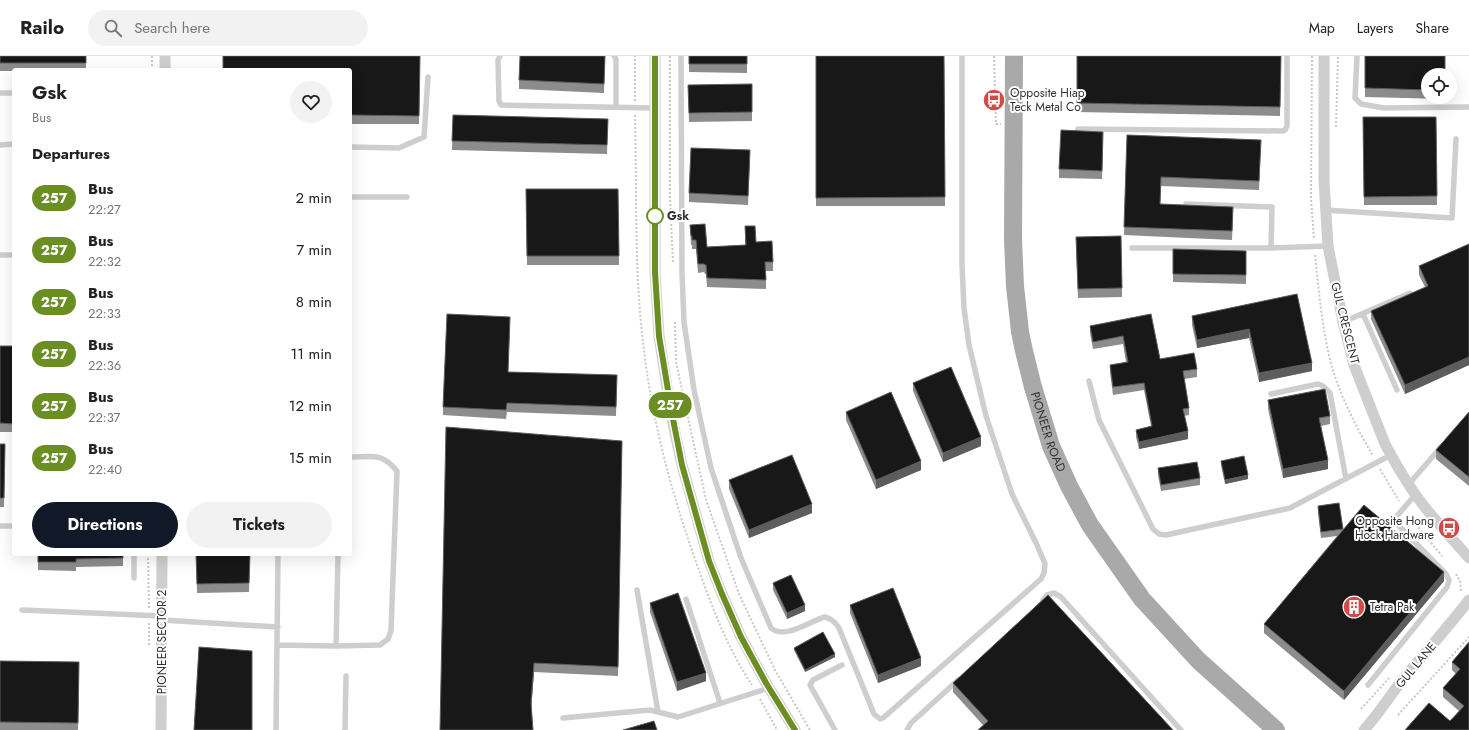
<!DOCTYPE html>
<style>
:root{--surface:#fff;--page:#f2f2f2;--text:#202124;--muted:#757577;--line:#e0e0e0;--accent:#111827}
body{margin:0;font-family:Jost,sans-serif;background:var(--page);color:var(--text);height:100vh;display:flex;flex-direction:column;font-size:15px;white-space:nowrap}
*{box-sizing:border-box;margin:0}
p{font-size:13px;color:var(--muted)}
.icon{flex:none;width:22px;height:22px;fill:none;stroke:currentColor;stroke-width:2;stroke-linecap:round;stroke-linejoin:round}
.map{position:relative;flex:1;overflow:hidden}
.sheet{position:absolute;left:12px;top:12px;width:340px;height:488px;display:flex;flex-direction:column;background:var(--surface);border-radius:4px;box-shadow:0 4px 16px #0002}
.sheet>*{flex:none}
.badge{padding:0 8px;border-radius:13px;font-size:14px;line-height:26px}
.buttons{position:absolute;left:1421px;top:12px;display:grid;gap:8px}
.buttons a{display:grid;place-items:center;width:36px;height:36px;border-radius:50%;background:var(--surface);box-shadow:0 4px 16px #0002;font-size:20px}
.map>.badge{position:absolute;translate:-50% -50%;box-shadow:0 0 0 2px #fff}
h2{padding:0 20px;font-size:15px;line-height:36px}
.round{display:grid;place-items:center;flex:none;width:42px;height:42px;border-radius:21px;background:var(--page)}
.overview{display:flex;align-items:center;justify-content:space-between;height:68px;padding:0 20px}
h1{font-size:19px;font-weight:700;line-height:30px}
.button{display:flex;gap:8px;margin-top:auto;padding:8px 20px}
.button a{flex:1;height:46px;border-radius:24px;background:var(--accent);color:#fff;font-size:16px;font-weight:700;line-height:46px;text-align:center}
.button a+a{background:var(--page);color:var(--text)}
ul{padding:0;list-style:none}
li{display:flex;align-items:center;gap:12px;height:52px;padding:0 20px}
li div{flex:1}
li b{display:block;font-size:15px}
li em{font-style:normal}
li .badge{min-width:44px;font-weight:700;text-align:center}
header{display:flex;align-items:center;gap:24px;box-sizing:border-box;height:56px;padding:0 20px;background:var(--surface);border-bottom:1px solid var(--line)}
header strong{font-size:19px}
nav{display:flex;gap:22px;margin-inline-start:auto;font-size:14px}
.search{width:280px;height:36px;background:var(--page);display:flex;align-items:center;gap:10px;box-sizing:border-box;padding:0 14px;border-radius:22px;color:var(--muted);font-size:15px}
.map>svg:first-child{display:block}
</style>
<header>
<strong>Railo</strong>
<div class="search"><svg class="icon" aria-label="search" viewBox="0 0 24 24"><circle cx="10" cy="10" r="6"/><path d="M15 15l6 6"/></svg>Search here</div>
<nav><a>Map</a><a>Layers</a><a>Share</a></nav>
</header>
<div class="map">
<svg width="1469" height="674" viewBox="0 0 1469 674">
<rect width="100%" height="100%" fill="#fff"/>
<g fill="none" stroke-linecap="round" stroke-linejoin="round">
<!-- path -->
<path stroke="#c8c8c8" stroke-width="2" stroke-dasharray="2 2" stroke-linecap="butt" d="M670 0V141L673 207
M994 0 996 68H1001
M1312 0 1311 143 1314 183
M152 14V0
M635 45V0
M635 59C637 134 634 211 643 286 651 360 670 432 695 503 710 546 726 590 752 629
M1336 71 1338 0
M1315 199C1319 236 1322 275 1332 311 1341 342 1357 372 1373 400
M675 266 676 306 706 444 739 538 775 614 810 674
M1380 413 1399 445
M1408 459 1442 500
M148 498 149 553
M1456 518 1460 525 1461 536
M149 567V589
M760 643 777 674
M1361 653 1390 621
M1398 659 1469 581"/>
<!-- service -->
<path stroke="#cecece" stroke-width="5.5" d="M500 0 498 4 499 45 501 49 654 52
M614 0 616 3V51
M681 0 682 217 684 266 694 334 711 412 741 502 771 572C785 584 809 565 825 561 832 563 835 566 839 572L874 658 880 663 883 662 1041 523 1044 517 1045 508 1037 489 1012 438 986 360 969 289 964 252 962 209V0
M1357 0 1355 42 1361 48 1384 52 1469 51
M0 37H14
M1078 73 1283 75 1285 74 1287 70V0
M0 89 14 88
M350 91 399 92 424 81 428 21
M350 141H407
M1186 148 1272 151 1271 192
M1325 154 1452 162 1456 83
M1132 192H1271L1328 190
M0 199H14
M1363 258 1397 334
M1343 266 1410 237
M1089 325 1099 364 1153 473 1159 478 1166 479 1290 452 1391 399
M1271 338 1318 328 1323 330 1330 337 1346 423
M1409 428 1441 391
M0 470H14
M134 522V498
M637 534 658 656
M686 543 720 647
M1043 544 1047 539 1054 537 1061 541 1181 674
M22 554 162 560
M162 564 278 571
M278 589 336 590 380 589 388 583 391 575 397 415C382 396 372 401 350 401
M336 590 338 498
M1368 629 1447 531 1449 524 1446 518 1396 467 1395 463 1397 460 1415 439
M563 662 650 654 678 661 769 632
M276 674 278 498
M345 674 346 620
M835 674 810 629 813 624 842 609
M907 674 911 667 958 624"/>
<!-- minor -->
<path stroke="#cecece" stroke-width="11" d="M165 0V14
M655 0V216L659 280 671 358 682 409 709 505 722 538 741 581 766 627 795 674
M1324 0V125L1328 190 1343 266 1354 309 1385 388C1394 405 1404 422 1415 438 1431 461 1451 481 1469 502
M161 674 162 498
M1364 674C1379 658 1390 639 1404 622 1426 596 1448 571 1469 544"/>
<!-- primary -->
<path stroke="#a9a9a9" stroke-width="18" id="s1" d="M1014 0 1013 183 1015 230 1020 276 1024 295 1033 331 1051 390 1069 430 1090 469 1142 543 1198 604 1276 674"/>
</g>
<!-- wall -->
<path fill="#8c8c8c" d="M0 0H86V14H14V15H0Z
M420 0 419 68H350V14Z
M605 0 604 37 519 33V24Z
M689 0H747V17L689 16Z
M816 0H944L945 150H816Z
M1077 0H1281L1280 60 1077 56Z
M1365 0 1428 19V41H1445L1444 43 1365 41Z
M688 29 752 56V65L689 66Z
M453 59 608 63 607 98 452 94Z
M1363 61H1436L1437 149H1364Z
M1127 79 1261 84 1259 134 1161 130 1160 148 1233 159 1232 184 1124 179Z
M1103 85 1102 123 1059 122V113Z
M750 103 748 149 689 146V137Z
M526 133H618L619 209H527Z
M690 169 707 191 745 189V170L756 186 773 206V215H766V233L707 231 706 218H705L704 216 698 217 696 193H692V189H691Z
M1469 188V309L1405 338 1371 263V255L1425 231 1419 219V210Z
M1076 190 1122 232V241L1078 242Z
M1173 193 1246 195V228L1173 226Z
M1297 238 1312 315 1259 326 1249 282 1197 292 1192 269V260Z
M1151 258 1160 303 1197 313V321L1184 323 1189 352V359L1184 360 1188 383 1139 393 1136 381V374L1151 370 1144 334 1113 339 1110 316V309L1126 306 1123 288 1093 293 1090 277V270Z
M510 270 508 316 617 319 616 360 507 356 506 363 443 359V351Z
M0 290H14V376H0Z
M913 327 981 390 943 406 913 335Z
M1268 344 1330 360V368L1321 370 1328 413 1283 422 1268 353Z
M846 356 921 414 876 433 846 364Z
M1469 356V430L1436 403V394Z
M622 385 618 620 534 616 531 651 440 674Z
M0 388H5L4 451H0Z
M1221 405 1248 423 1225 428 1221 409Z
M1158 412 1200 422V429L1161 435 1158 419Z
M729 424 812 457 749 482 729 433Z
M1339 447 1343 474 1444 525 1344 644 1264 577V568L1337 480 1321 482 1318 457V450Z
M38 498H123V510L76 511V515L38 514Z
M196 498H250L249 536 197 537Z
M773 527 805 555 787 563 773 534Z
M650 547 706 625 677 635 650 556Z
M850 549 921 610 878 627 850 557Z
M1469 586V674L1459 655 1443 641V632L1456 618 1452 614V606Z
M794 592 835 601 805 616 794 594Z
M0 605 79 606 78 674H0Z
M953 627 1173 674 983 669 953 636Z"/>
<!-- shaded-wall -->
<path fill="#5d5d5d" d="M1249 273V282L1197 292V284Z
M1469 301V309L1405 338V329Z
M1312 307V315L1259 326V317Z
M1188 375V383L1139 393V386Z
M981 381V390L943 406V397Z
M1328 404V413L1283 422V413Z
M921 405V414L876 433V424Z
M1248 419V423L1225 428V424Z
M812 448V457L749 482V474Z
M1444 516V525L1344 644V635Z
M805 549V555L787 563V557Z
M835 598V601L805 616V614Z
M921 602V610L878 627V619Z
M534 607V616L531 656V647Z
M706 617V625L677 635V626Z"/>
<!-- building -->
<path fill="#181818" stroke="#5d5d5d" d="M0 0H86V7H0Z
M223 0H420L419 60 350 59V14H223Z
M520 0H605L604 28 519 24Z
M689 0H747V8H689Z
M816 0H944L945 141 816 142Z
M1077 0H1281L1280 51 1077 47Z
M1365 0H1445V19H1428V34L1365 32Z
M752 28V56L689 57 688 29Z
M453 59 608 63 607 89 452 85Z
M1363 61H1436L1437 140 1364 141Z
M1061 74 1103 76 1102 115 1059 113Z
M1127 79 1261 84 1259 125 1161 121 1160 148 1233 151 1232 175 1124 171Z
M691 92 750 94 748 140 689 137Z
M526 133H618L619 200H527Z
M705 168 707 191 746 189 745 170H755L756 186 772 185 773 206H765L766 224 707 222 706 209H705L704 208H698L696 184H692V180H691L690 169Z
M1121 180 1122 232 1078 233 1076 181Z
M1469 188V301L1405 329 1371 255 1428 230 1419 210Z
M1173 193 1246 195V219L1173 218Z
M1297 238 1312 307 1259 317 1249 273 1197 284 1192 260Z
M447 258 510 261 508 316 617 319 616 351 507 347 506 354 443 351Z
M1151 258 1160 303 1194 297 1197 313 1183 315 1189 352 1183 353 1188 375 1139 386 1136 374 1152 370 1144 327 1113 331 1110 309 1128 306 1123 280 1093 286 1090 270Z
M0 290H14V368L0 367Z
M951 311 981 381 943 397 913 327Z
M1325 333 1330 360 1319 362 1328 404 1283 413 1268 344Z
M891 336 921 405 876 424 846 356Z
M1469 356V421L1436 394Z
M446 371 622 385 618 611 534 607 531 647 533 674H440Z
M0 388H5L4 442H0Z
M792 399 812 448 749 474 729 424Z
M1244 400 1248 419 1225 424 1221 405Z
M1197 406 1200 422 1161 429 1158 412Z
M1339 447 1343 473 1321 476 1318 450Z
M1364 449 1444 516 1344 635 1264 568Z
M38 498H123V502L76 503V506H38Z
M196 498H250L249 527 197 528Z
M791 519 805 549 787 557 773 527Z
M893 532 921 602 878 619 850 549Z
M678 537 706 617 677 626 650 547Z
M1048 539 1173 674H978L988 665 953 627Z
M823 576 835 598 805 614 794 592Z
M1469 586V674H1405L1429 647 1450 665 1464 650 1443 632 1460 613 1452 606Z
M199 591 252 595V674H194Z
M0 605 79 606 78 667 0 666Z
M654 665 657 674H623Z"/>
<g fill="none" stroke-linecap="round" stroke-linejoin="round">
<!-- line casing -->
<g stroke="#fff" stroke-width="9">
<path id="line" d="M655 0V216L659 280 672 358 682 409 709 505 722 538 741 581 766 627 795 674"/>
</g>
<!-- line -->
<use href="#line" stroke="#6b8e23" stroke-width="6"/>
</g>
<!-- icons -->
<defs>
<g id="bus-disc" transform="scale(1.15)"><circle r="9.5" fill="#d44a48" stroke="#fff"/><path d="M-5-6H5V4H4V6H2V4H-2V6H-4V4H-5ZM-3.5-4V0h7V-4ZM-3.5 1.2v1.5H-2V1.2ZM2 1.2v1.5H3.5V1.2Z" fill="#fff"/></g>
<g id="building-disc" transform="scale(1.15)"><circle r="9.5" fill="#d44a48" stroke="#fff"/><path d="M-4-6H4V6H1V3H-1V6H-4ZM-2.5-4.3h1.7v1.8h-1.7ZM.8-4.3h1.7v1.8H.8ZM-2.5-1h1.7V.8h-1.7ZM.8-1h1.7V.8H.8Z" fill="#fff"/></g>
</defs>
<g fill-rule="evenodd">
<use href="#bus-disc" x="994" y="44"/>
<use href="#bus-disc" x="1449" y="472"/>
<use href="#building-disc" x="1354" y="551"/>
</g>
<!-- markers -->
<circle fill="#fff" stroke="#6b8e23" stroke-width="2" cx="655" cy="160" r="8"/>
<g text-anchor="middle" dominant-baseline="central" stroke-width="4" stroke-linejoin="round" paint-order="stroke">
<!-- poi labels -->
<g font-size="12" fill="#313131" stroke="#fff" text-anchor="start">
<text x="1010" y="37">Opposite Hiap<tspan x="1010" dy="14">Teck Metal Co</tspan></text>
<text x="1434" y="465" text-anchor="end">Opposite Hong<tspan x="1434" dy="14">Hock Hardware</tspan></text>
<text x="1370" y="551">Tetra Pak</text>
</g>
<!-- stop labels -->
<g font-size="12" font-weight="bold" fill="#313131" stroke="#fff" text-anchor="start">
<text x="667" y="160">Gsk</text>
</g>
<!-- street labels -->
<g font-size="12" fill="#313131" stroke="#fff">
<text transform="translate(1345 267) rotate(76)">GUL CRESCENT</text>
<text stroke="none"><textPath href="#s1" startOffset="380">PIONEER ROAD</textPath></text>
<text transform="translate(162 586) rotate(-90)">PIONEER SECTOR 2</text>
<text transform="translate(1416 609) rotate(-50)">GUL LANE</text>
</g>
</g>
</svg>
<div class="buttons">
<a><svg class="icon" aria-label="locate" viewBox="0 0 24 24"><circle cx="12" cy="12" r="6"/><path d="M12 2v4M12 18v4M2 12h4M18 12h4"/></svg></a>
</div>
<b class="badge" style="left:670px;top:349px;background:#6b8e23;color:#fff">257</b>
<section class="sheet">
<div class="overview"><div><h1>Gsk</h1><p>Bus</p></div><a class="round"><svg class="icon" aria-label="heart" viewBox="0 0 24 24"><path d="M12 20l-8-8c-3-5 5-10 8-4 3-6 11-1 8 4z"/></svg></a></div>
<h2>Departures</h2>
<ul>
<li><span class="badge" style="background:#6b8e23;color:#fff">257</span><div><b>Bus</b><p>22:27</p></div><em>2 min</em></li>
<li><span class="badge" style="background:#6b8e23;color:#fff">257</span><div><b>Bus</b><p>22:32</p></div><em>7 min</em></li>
<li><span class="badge" style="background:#6b8e23;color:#fff">257</span><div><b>Bus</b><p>22:33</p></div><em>8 min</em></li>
<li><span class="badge" style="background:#6b8e23;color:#fff">257</span><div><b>Bus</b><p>22:36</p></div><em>11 min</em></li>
<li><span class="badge" style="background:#6b8e23;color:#fff">257</span><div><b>Bus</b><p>22:37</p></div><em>12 min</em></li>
<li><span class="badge" style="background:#6b8e23;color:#fff">257</span><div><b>Bus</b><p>22:40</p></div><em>15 min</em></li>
</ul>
<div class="button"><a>Directions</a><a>Tickets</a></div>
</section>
</div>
